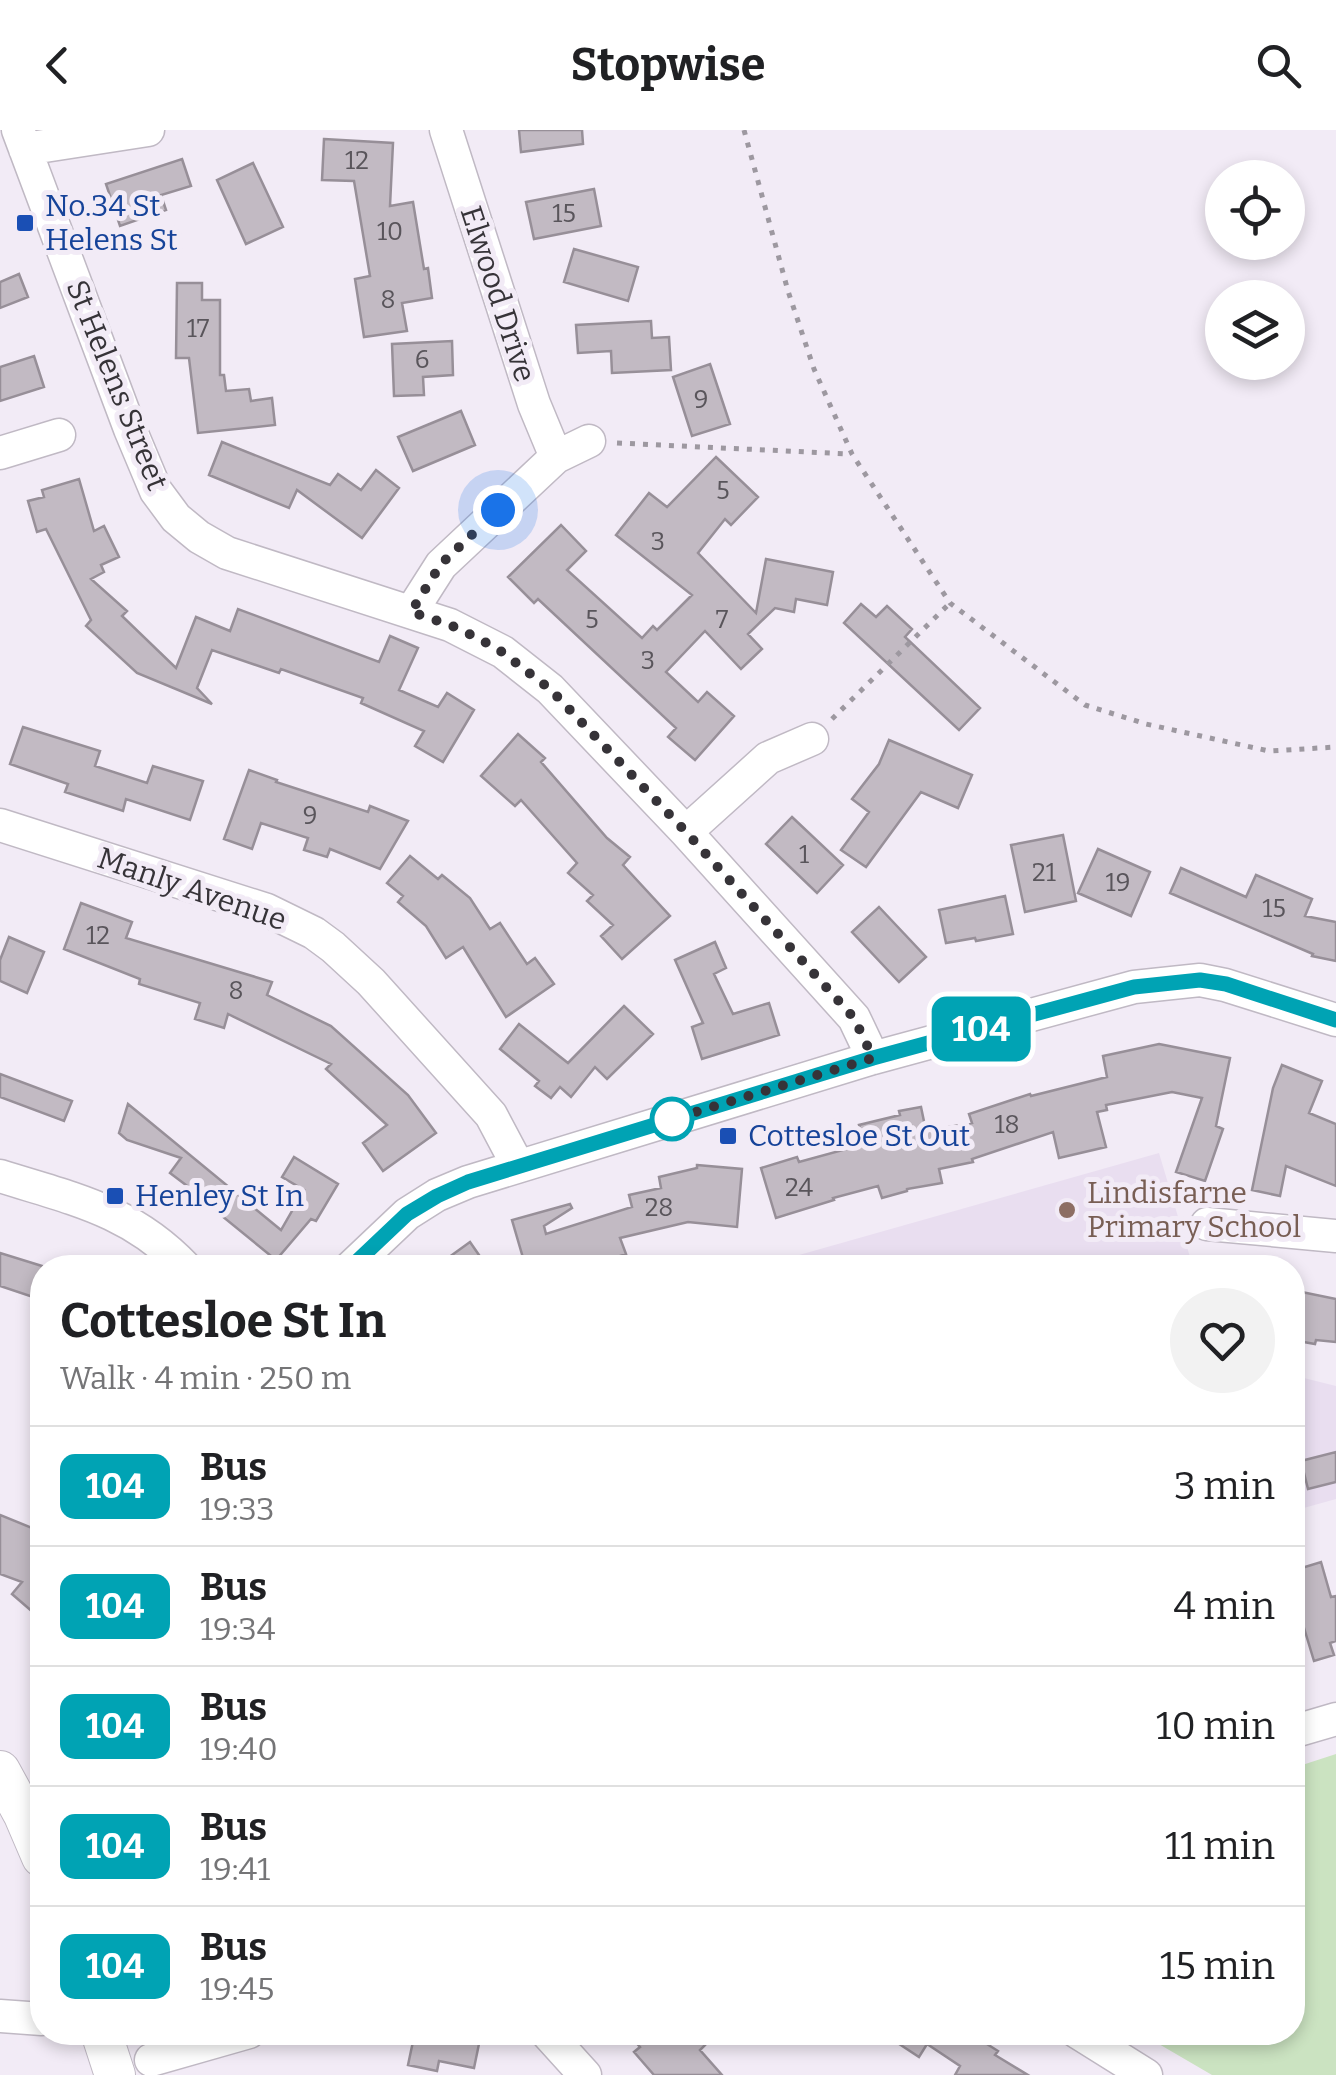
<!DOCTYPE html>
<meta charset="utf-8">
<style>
:root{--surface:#fff;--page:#f2f2f2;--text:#202124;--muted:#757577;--line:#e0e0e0}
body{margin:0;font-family:Bitter,serif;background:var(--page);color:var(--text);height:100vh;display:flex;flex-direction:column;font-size:38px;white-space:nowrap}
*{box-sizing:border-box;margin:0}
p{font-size:32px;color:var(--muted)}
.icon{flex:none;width:55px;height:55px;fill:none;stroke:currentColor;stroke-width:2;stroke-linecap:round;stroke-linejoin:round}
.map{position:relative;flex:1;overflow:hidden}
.drawer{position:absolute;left:30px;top:1125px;width:1275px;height:790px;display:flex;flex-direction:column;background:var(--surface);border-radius:40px;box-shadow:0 5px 15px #0003}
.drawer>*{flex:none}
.badge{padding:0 20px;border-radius:15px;font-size:35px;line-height:65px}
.buttons{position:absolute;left:1205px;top:30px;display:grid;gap:20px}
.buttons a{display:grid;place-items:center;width:100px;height:100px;border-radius:50%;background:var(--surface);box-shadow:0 5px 15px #0003;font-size:50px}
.you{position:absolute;width:50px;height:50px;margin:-25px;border:8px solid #fff;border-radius:50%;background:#1a73e8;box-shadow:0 0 0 15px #1a73e833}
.map>.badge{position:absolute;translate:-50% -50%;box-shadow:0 0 0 5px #fff}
.round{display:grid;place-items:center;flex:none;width:105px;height:105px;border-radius:52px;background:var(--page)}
.overview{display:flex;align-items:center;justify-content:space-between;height:170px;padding:0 30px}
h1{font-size:48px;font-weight:700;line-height:75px}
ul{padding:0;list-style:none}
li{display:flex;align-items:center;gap:30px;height:120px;padding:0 30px;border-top:2px solid var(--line)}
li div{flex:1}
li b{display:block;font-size:38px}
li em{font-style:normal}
li .badge{min-width:110px;font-weight:700;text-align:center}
header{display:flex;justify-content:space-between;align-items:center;height:130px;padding:0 30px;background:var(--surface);font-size:45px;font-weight:700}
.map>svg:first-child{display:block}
</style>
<header><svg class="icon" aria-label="back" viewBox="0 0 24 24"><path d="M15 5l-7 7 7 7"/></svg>Stopwise<svg class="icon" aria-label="search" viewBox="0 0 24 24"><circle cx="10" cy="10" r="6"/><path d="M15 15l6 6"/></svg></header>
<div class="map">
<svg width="1336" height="1945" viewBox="0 0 1336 1945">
<rect width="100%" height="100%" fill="#f2ebf6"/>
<!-- built -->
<path fill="#e9def0" d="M1159 1023 1193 1137H757Z
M1292 1245 1336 1256V1369L1293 1381Z"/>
<!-- green -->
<path fill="#cbe3c1" d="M1336 1624V1945H1212L1140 1903 1292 1902 1293 1638Z"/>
<!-- building -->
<path fill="#c2bac3" stroke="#978f98" stroke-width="2.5" d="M519 0H582L583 14 521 22Z
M324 9 393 13 390 76 413 72 424 139 428 138 432 168 402 173 407 201 364 207 355 149 370 146 354 51 322 50Z
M182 29 191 56 161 65 166 80 120 96 106 54Z
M253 33 283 97 246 114 217 50Z
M594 59 601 96 534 109 526 72Z
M574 119 638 137 628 171 564 152Z
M19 144 28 167 0 178V152Z
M177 153H202V170H220V245H224L226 261 249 259 251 271 272 268 275 295 198 303 189 228H176Z
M651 191 652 208 669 207 671 240 612 243 611 221 578 223 576 195Z
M452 211 453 245 423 247 424 265 394 266 392 214Z
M34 226 44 257 0 271V237Z
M710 234 730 294 692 306 673 247Z
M461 281 475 315 413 341 398 307Z
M222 312 330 355 338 344 361 360 376 340 399 358 362 408 297 360 289 378 209 345Z
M716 327 758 367 731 395 725 389 698 423 756 483 766 429 833 442 827 475 796 469 794 482 775 478 748 504 762 519 741 539 705 501 666 542 698 572 707 562 734 586 695 630 668 607 676 598 538 469 534 473 508 447 561 395 586 421 567 440 642 508 653 496 657 500 692 465 616 405 649 363 667 377Z
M79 349 94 401 104 396 119 427 101 435 104 442 91 449 127 481 122 486 176 538 196 487 230 501 238 479 379 532 390 506 418 518 399 560 438 577 447 563 474 580 443 632 415 616 424 601 361 573 363 568 281 539 279 543 212 520 197 558 212 574 137 543 86 496 91 490 46 399 37 402 28 371 44 367 42 360Z
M861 474 876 487 887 476 912 499 905 507 980 578 959 600 844 493Z
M23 597 100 621 95 636 147 653 153 636 203 651 190 690 126 669 123 681 65 662 68 654 10 634Z
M518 604 545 628 541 632 607 708 630 727 623 735 670 786 622 829 601 806 613 795 587 771 593 765 568 743 577 733 521 670 515 676 481 646Z
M889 610 972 645 958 678 921 662 866 737 841 720 869 682 852 669 879 634Z
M249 640 277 650 276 652 368 682 370 676 408 691 380 739 330 719 327 727 304 720 308 708 261 693 252 719 224 709Z
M792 687 843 735 817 763 766 714Z
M1063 705 1076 771 1025 782 1011 715Z
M1098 719 1150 742 1131 786 1078 763Z
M410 726 438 749 442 745 470 768 490 799 500 793 527 834 535 828 554 854 506 887 463 817 446 828 426 796 398 772 403 766 387 753Z
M1181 738 1246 767 1256 745 1312 769 1305 786 1336 792V831L1312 826 1313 824 1170 763Z
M1005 766 1013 804 976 811 975 808 946 813 939 780Z
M81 773 132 792 126 808 272 852 267 865 331 896 408 965 436 1003 383 1041 363 1013 387 995 326 939 331 934 228 884 224 898 195 889 200 873 139 854 140 849 64 819Z
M879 777 926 827 899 852 852 802Z
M9 807 44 822 27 863 0 851V830Z
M715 812 726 838 714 844 733 884 769 873 779 905 702 929 692 897 703 893 675 830Z
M624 876 653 904 607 949 595 937 571 967 560 957 551 968 535 956 539 951 500 919 519 894 568 933Z
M1159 914 1230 928 1216 996 1223 999 1205 1051 1176 1042 1202 968 1172 962 1106 975 1107 980 1097 982 1106 1017 1059 1028 1053 1002 972 1029 973 1032 939 1039 942 1053 907 1059V1061L882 1068 878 1056 833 1068 834 1070 776 1088 761 1038 797 1027 799 1032 865 1014 859 995 900 985 899 981 921 977 926 1001 972 993 969 984 1030 964 1031 966 1107 947 1103 926Z
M1282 935 1322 951 1309 983 1336 994V1056L1286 1036 1280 1066 1252 1060 1273 958Z
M0 944 72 971 64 991 0 967Z
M128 974 281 1100 304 1060 282 1047 294 1027 338 1054 316 1091 311 1089 276 1130 217 1082 219 1080 170 1043 181 1028 127 1010 119 1003Z
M697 1035 742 1039 737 1097 688 1092 620 1108 626 1124 614 1128 617 1138H526L512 1090 570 1074 572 1078 544 1096 546 1104 632 1077 629 1065 661 1058 659 1047 697 1038Z
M470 1112 488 1138H434Z
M0 1123 42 1136V1170L0 1156Z
M1292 1160 1336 1169V1212L1316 1210 1315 1214 1292 1210Z
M1336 1322V1352L1308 1359 1301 1331Z
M0 1385 42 1402V1490L12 1464 22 1452 0 1444Z
M1321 1432 1331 1467 1336 1466V1511L1330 1513 1334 1525 1314 1531 1292 1458V1441Z
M415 1902H446L480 1909 474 1938 439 1931 437 1941 408 1935Z
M627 1902H718L700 1920 722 1945H654L634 1922 640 1917Z
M881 1902H968L998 1921 995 1925 1028 1945H955L960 1936 927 1914 919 1927Z"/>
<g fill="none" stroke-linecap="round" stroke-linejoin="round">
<!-- minor casing -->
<g stroke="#c0b9c4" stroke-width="35">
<path id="minor" d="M18 0 130 299 156 361 176 388 199 407 227 423 450 495 503 522 550 559 686 702 854 888 873 928
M446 0 534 274 556 327
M25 19 148 0
M0 323 59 305
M411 482 441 435 556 327 589 311
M0 695 267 780 314 803 333 817 371 852 491 985 518 1036
M686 702 768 628 812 609
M0 1046C73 1069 131 1080 186 1138
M1207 1094 1336 1106
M350 1138 407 1084 437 1065 468 1052 873 928 1134 857 1200 850 1225 855 1336 890
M1292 1602 1336 1589
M0 1886 42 1889
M546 1902 585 1945
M1077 1902 1146 1945
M151 1930 249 1902"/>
</g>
<!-- major casing -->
<g stroke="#c0b9c4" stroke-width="42">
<path id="major" d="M0 1641 24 1685 42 1727
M101 1902 115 1945"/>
</g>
<!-- path -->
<path stroke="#9d98a0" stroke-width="5" stroke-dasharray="5 8" stroke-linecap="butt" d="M744 0 788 161 814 239 852 324 950 473 1085 575 1146 594 1269 621 1336 617
M617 313 850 324
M832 589 950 473"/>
<!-- minor -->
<use href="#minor" stroke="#fff" stroke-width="32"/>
<!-- major -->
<use href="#major" stroke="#fff" stroke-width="40"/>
</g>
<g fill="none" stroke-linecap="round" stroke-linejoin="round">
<!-- line casing -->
<g stroke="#fff" stroke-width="22">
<path id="line" d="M350 1138 407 1084 437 1066 468 1052 873 928 1134 857 1200 850 1226 854 1336 890"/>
</g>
<!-- line -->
<use href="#line" stroke="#00a3b4" stroke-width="15"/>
<!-- walk -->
<path stroke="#363338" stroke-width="10" stroke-dasharray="0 18" d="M498 380 441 434 411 482 450 495 478 508 502 522 550 559 686 702 854 888 873 928 660 993 672 989"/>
</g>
<!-- markers -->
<g fill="#1a4fb4" stroke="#f2ebf6" stroke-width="4">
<rect x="15" y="83" width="20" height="20" rx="5"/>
<rect x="718" y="996" width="20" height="20" rx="5"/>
<rect x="105" y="1056" width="20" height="20" rx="5"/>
</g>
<circle fill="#fff" stroke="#00a3b4" stroke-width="5" cx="672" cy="989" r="20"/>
<circle fill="#8d6e63" stroke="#f2ebf6" stroke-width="4" cx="1067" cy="1080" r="10"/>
<g text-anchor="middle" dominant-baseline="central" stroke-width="10" stroke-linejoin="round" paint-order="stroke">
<!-- number labels -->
<g font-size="25" fill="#59555b">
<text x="357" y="31">12</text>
<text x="564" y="84">15</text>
<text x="390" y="102">10</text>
<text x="388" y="170">8</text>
<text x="198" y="199">17</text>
<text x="422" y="230">6</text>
<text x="701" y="270">9</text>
<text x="723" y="361">5</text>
<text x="658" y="412">3</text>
<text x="592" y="490">5</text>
<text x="722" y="490">7</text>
<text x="648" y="531">3</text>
<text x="310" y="686">9</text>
<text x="804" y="725">1</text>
<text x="1044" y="743">21</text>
<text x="1118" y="753">19</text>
<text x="1274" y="779">15</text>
<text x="98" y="806">12</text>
<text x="236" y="861">8</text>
<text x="1007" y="995">18</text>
<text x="799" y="1058">24</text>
<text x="659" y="1078">28</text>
</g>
<!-- transit labels -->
<g font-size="30" fill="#164399" stroke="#f2ebf6" text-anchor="start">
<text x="45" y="76">No.34 St<tspan x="45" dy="34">Helens St</tspan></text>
<text x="748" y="1006">Cottesloe St Out</text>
<text x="135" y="1066">Henley St In</text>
</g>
<!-- street labels -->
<g font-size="30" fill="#363338" stroke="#f2ebf6">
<text transform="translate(498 164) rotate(72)">Elwood Drive</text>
<text transform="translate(117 255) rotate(68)">St Helens Street</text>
<text transform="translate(192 759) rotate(19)">Manly Avenue</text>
</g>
<!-- education labels -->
<g font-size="30" fill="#785e54" stroke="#f2ebf6" text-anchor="start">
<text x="1087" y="1063">Lindisfarne<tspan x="1087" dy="34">Primary School</tspan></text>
</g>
</g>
</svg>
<div class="buttons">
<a><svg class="icon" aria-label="locate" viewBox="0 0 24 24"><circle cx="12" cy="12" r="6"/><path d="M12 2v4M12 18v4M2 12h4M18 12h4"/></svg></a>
<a><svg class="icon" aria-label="layers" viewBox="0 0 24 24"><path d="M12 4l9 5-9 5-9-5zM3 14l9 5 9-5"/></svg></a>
</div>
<div class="you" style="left:498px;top:380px"></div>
<b class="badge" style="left:981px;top:899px;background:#00a3b4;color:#fff">104</b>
<section class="drawer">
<div class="overview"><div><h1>Cottesloe St In</h1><p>Walk · 4 min · 250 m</p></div><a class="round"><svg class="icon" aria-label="heart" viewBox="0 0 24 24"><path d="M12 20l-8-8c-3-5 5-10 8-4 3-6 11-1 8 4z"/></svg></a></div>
<ul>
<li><span class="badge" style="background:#00a3b4;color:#fff">104</span><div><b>Bus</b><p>19:33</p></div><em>3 min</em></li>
<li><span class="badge" style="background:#00a3b4;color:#fff">104</span><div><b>Bus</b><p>19:34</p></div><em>4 min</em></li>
<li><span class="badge" style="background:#00a3b4;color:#fff">104</span><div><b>Bus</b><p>19:40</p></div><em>10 min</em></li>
<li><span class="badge" style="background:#00a3b4;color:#fff">104</span><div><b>Bus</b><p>19:41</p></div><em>11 min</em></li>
<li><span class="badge" style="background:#00a3b4;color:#fff">104</span><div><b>Bus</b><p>19:45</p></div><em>15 min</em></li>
</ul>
</section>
</div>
